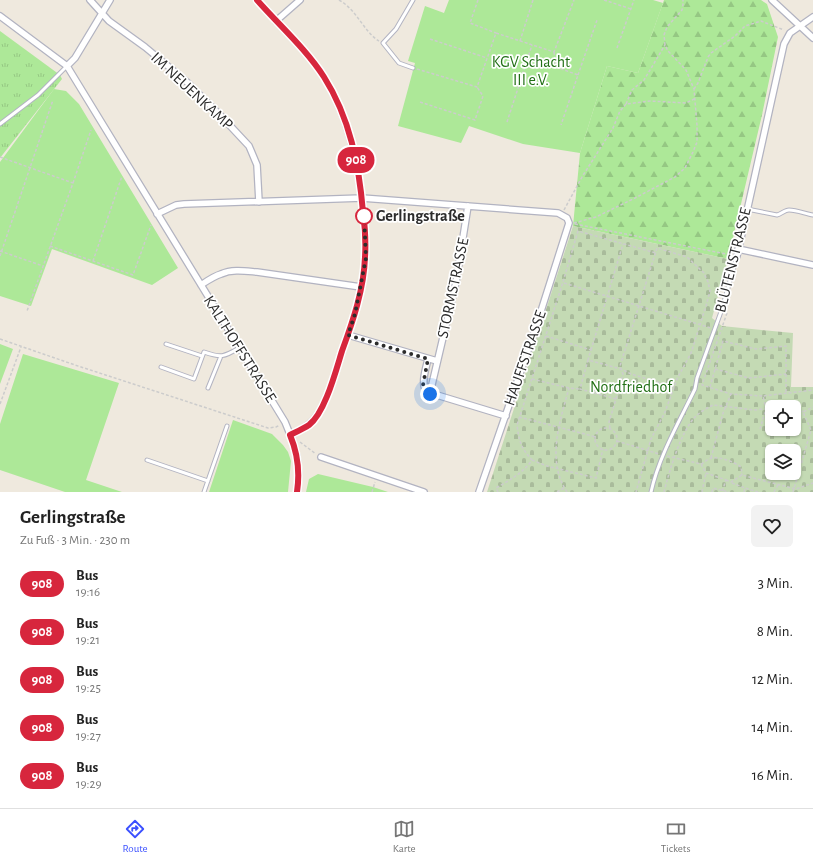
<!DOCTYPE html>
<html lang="de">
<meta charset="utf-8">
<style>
:root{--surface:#fff;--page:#f2f2f2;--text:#222;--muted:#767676;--line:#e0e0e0;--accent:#3b50ff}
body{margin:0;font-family:"Alegreya Sans",sans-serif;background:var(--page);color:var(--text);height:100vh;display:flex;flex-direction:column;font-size:15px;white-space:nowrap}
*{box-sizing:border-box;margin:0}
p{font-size:13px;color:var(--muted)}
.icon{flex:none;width:22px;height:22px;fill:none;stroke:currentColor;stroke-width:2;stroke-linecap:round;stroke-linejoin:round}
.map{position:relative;height:492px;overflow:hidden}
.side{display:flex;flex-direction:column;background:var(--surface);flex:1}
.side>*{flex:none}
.badge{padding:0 8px;border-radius:13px;font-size:14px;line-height:26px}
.buttons{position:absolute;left:765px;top:400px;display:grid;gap:8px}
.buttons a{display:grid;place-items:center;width:36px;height:36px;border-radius:6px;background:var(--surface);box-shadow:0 1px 3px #0004;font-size:20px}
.you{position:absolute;width:20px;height:20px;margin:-10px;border:3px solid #fff;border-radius:50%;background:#1a73e8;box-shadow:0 0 0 6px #1a73e833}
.map>.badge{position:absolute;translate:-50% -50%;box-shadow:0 0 0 2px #fff}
.round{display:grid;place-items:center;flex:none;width:42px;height:42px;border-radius:6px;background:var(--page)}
.overview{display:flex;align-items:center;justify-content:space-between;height:68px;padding:0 20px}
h1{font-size:19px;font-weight:600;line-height:30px}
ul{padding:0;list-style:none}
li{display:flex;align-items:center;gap:12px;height:48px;padding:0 20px}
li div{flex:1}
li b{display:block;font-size:15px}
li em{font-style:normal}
li .badge{min-width:44px;font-weight:700;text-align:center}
.tabs{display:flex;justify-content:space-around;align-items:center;height:56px;border-top:1px solid var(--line);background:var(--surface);font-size:11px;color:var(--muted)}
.tabs a{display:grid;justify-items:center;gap:2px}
.tabs .current{color:var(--accent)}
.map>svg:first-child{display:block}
</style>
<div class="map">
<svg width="813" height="492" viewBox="0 0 813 492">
<defs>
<pattern id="forest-firs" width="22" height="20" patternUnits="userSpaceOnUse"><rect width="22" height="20" fill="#ade898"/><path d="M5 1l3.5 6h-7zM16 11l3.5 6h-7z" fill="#95c783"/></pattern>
<pattern id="cemetery-stones" width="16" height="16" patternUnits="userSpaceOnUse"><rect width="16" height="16" fill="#c4dab4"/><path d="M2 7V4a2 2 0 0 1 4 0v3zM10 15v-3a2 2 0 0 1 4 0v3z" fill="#a9bb9b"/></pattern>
<pattern id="park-tufts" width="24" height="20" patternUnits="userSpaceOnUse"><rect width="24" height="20" fill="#ade898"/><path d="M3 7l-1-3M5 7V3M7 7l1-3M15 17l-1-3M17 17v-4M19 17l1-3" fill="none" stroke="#95c783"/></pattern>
</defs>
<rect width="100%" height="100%" fill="#efe9de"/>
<!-- forest -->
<path fill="url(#forest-firs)" d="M664 0H761L767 4 778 37 762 115 728 259 573 226 580 153 607 66 638 73Z"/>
<!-- cemetery -->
<path fill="url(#cemetery-stones)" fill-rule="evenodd" d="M573 226 728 259 712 318 722 326 793 333 791 387H813V492H487ZM772 407H794V429H772ZM772 451H794V473H772Z"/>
<!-- park -->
<path fill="url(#park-tufts)" d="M0 31 60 75 62 79 0 158Z"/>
<!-- garden -->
<path fill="#ade898" d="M449 0H653L663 3 638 73 607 66 580 153 523 144 469 126 461 143 398 126 415 63 408 61 425 6 444 13Z
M54 89 66 91 79 104 178 268 152 285 52 249 31 306 0 296V162Z
M0 344 13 349 0 384Z
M23 354 119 383 86 480 122 492H65L0 470V424Z
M233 420 272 434 283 445 288 452 291 461 288 492H209Z
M318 474 373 487 388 492H306L309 479Z"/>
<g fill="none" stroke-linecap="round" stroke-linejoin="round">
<!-- lane casing -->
<g stroke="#b2b3c1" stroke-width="5">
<path id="lane" d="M413 0 396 29 383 43 399 63 413 68
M0 124 38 95 67 66
M747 209 777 215C781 214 785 210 789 210 797 210 806 214 813 215
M166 344 202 356
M161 367 194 379 204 352C221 358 224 357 239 348
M208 388 221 356
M147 460 208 481
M204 492 227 426
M651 492C659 456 679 422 695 389L697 378 722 309 737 256"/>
</g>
<!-- street casing -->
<g stroke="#b2b3c1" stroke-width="8">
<path id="street" d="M90 0 109 21 145 47 187 82 220 115 249 146 257 165 259 202
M257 0C279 25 306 49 324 77 349 118 358 163 363 209 364 225 366 241 365 257 364 289 353 321 342 351 336 370 325 413 309 424 303 429 296 432 291 435
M772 0 813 38
M0 16 67 66 285 422C296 448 301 463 297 492
M276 21 300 0
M67 66 75 58 110 0
M157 214 176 205 184 204 362 198 558 213 567 218 569 223 535 330 479 492
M738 249 813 265
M737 256 784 44 790 33 813 17
M201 285C207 281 214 276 221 274 232 269 245 271 257 272L361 287
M348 335 437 361
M428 359C426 368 420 385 427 392L506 416
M430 393 456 282 468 206
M321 457 424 492"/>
</g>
<!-- path -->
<path stroke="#ccc" stroke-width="1.5" stroke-dasharray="3 2" stroke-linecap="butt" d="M339 0C357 10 364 32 379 41
M478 0 470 23 496 33
M604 0 631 9
M430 39 487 58
M520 41 533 0
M617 48 634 0
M554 52 556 67 578 75 561 125
M417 69 477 87 496 33 554 52 574 0
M578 75 597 20
M694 89 698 83 708 57 711 53 735 36 745 26 761 21 784 30
M420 102 475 120 483 96 477 87
M626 104 632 90 644 80 665 45
M507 122 532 45
M0 157 73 183 27 311
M73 183 91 130
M564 210 582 177 613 128 620 111 626 104 650 101 686 103 694 99
M574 223 596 217 635 198 675 177 685 168 693 152 697 142V125L694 89 686 70 668 51 665 45 664 35 667 27 682 10 683 4V0
M575 224 731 255
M50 246 133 275 151 225
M0 251 43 266
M0 256 53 100
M93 261 122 176
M564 283 711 328
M727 313 702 385 731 394 763 396
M546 336 591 350 588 360
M0 339 75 365 268 428 276 427 280 425
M591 350 623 244
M715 369 749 378 786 374
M532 379 569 388 580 389
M710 387 723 341 756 349 786 346V393
M616 399 623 374 620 366 657 248 687 257 704 273 708 282 710 291 706 306 691 353 677 379 665 412 651 439 636 492
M0 404 21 347
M784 407 797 406 803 412
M519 417 596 437
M610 428 609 422 616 399 580 389 588 360 621 369 631 374 674 387
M595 439a11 11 0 1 1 22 0a11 11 0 1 1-22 0Z
M760 429 766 409 763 396 813 390
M617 441 659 454
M300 442 316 454
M667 456 701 464 706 473 726 480 722 492
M711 458 723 413 731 394
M532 460 547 466 596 478 603 449
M701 464C704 463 706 460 709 459 718 455 734 462 741 467L742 475
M726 480 731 482 742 475 796 489 813 483
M732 483 745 488
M372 492 375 482
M498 492 496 488C510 480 523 473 532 460 521 448 519 441 517 425L563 282 578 231 656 253
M557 492 564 488
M567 492C546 461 560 421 569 388
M664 492C669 472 681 431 695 417 700 412 707 408 713 405L754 410 772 408
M702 492 706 473
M712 492 713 488 729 492
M744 492 745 488 758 492
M774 492 778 485
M793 492 811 430 803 412 813 407"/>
<!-- lane -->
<use href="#lane" stroke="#fff" stroke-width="3"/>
<!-- street -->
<use href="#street" stroke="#fff" stroke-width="5.5"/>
</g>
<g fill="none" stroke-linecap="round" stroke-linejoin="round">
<!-- line casing -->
<g stroke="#fff" stroke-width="9">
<path id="line" d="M257 0C279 25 306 49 324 77 350 118 359 165 363 212 365 227 366 242 365 257 364 289 353 321 342 351 336 370 325 413 309 425 303 429 296 432 290 435 298 454 300 472 297 492"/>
</g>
<!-- line -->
<use href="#line" stroke="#d7263d" stroke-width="6"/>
<!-- walk -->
<path stroke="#2c2c2c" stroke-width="4" stroke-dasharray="0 7.2" d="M364 216 366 258 355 314 348 335 428 359 423 385 424 390 430 394"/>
</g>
<!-- markers -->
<circle fill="#fff" stroke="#d7263d" stroke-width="2" cx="364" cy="216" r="8"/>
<g text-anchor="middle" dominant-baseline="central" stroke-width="3.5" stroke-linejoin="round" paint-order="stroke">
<!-- park labels -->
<g font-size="16" fill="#227016" stroke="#fff">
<text x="531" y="62">KGV Schacht<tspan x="531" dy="18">III e.V.</tspan></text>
<text x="631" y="387">Nordfriedhof</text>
</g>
<!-- street labels -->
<g font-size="16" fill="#2c2c2c" stroke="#fff">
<text transform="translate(192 91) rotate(43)">IM NEUENKAMP</text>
<text transform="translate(733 260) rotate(-76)">BLÜTENSTRASSE</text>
<text transform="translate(453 288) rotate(-78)">STORMSTRASSE</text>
<text transform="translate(240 349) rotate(58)">KALTHOFFSTRASSE</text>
<text transform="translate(525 358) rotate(-71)">HAUFFSTRASSE</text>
</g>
<!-- stop labels -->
<g font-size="16" font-weight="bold" fill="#2c2c2c" stroke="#fff" text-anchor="start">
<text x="376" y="216">Gerlingstraße</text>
</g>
</g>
</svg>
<div class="buttons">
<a><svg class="icon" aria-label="locate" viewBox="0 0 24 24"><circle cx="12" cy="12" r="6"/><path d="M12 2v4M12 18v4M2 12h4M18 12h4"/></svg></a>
<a><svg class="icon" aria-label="layers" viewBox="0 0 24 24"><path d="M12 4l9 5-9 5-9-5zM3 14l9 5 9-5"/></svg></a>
</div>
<div class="you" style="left:430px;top:394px"></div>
<b class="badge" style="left:356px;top:160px;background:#d7263d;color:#fff">908</b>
</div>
<section class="side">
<div class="overview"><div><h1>Gerlingstraße</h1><p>Zu Fuß · 3 Min. · 230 m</p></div><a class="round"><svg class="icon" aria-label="heart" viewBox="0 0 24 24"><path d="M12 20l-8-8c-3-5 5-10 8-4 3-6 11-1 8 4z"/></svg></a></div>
<ul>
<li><span class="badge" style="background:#d7263d;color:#fff">908</span><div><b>Bus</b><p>19:16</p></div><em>3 Min.</em></li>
<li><span class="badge" style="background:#d7263d;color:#fff">908</span><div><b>Bus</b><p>19:21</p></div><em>8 Min.</em></li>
<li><span class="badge" style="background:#d7263d;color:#fff">908</span><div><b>Bus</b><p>19:25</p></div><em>12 Min.</em></li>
<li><span class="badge" style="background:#d7263d;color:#fff">908</span><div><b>Bus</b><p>19:27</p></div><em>14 Min.</em></li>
<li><span class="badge" style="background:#d7263d;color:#fff">908</span><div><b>Bus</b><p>19:29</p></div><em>16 Min.</em></li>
</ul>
</section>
<nav class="tabs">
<a class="current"><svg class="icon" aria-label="directions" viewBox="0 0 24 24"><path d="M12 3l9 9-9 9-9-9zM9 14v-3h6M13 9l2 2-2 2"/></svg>Route</a>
<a><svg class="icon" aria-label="map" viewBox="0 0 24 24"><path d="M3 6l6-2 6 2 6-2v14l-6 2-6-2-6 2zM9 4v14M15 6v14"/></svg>Karte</a>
<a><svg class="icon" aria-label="tickets" viewBox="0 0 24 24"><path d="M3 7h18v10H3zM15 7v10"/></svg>Tickets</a>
</nav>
